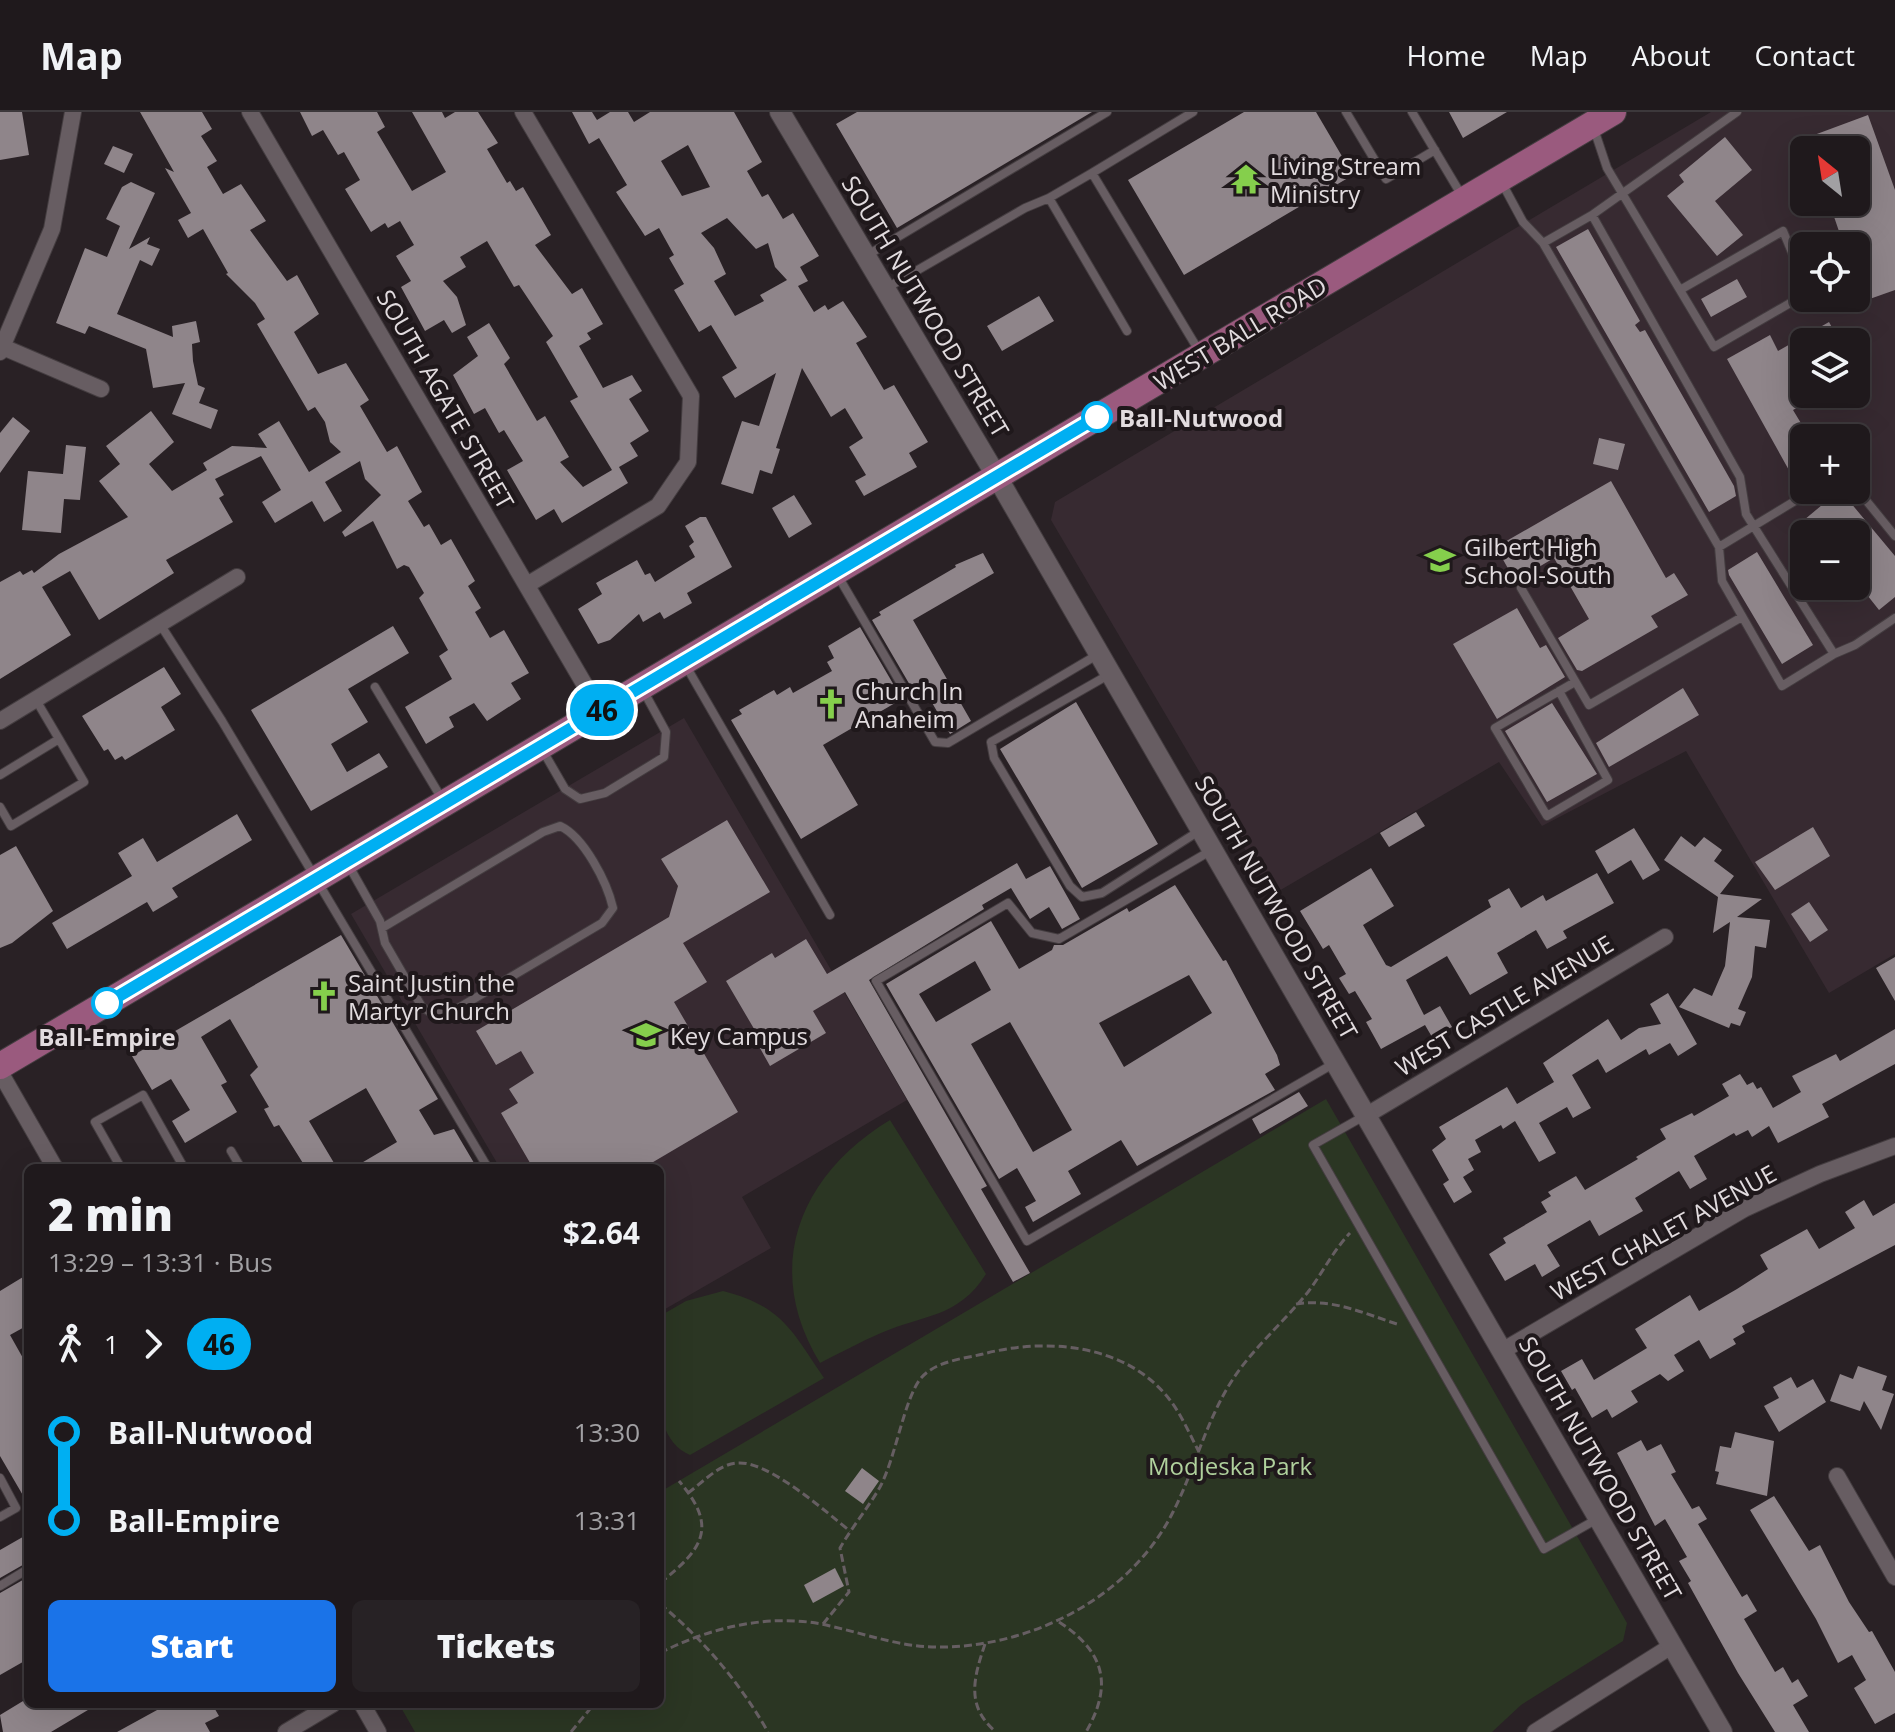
<!DOCTYPE html>
<meta charset="utf-8">
<style>
:root{--surface:#1f191c;--page:#272225;--text:#f1f3f6;--muted:#a1a0a3;--line:#3c383b;--accent:#1a73e8}
body{margin:0;font-family:"Open Sans",sans-serif;background:var(--page);color:var(--text);height:100vh;display:flex;flex-direction:column;font-size:30px;white-space:nowrap}
*{box-sizing:border-box;margin:0}
p{font-size:26px;color:var(--muted)}
.icon{flex:none;width:44px;height:44px;fill:none;stroke:currentColor;stroke-width:2;stroke-linecap:round;stroke-linejoin:round}
.map{position:relative;flex:1;overflow:hidden}
.sheet{position:absolute;left:24px;top:1052px;width:640px;height:544px;display:flex;flex-direction:column;background:var(--surface);border-radius:12px;box-shadow:0 8px 32px #0002,0 0 0 2px var(--line)}
.sheet>*{flex:none}
.badge{padding:0 16px;border-radius:26px;font-size:28px;line-height:52px}
.needle{width:52px;rotate:330deg}
.controls{position:absolute;left:1790px;top:24px;display:grid;gap:16px}
.controls a{display:grid;place-items:center;width:80px;height:80px;border-radius:12px;background:var(--surface);box-shadow:0 8px 32px #0002,0 0 0 2px var(--line);font-size:40px}
.map>.badge{position:absolute;translate:-50% -50%;box-shadow:0 0 0 4px #fff}
.legs{display:flex;align-items:center;gap:12px;height:88px;padding:0 24px;font-size:26px}
.legs p{margin-inline-start:auto}
.summary{display:flex;align-items:center;justify-content:space-between;height:136px;padding:0 24px}
h1{font-size:44px;font-weight:800;line-height:60px}
.action{display:flex;gap:16px;margin-top:auto;padding:16px 24px}
.action a{flex:1;height:92px;border-radius:12px;background:var(--accent);color:#fff;font-size:32px;font-weight:800;line-height:92px;text-align:center}
.action a+a{background:var(--page);color:var(--text)}
ul{padding:0 24px;list-style:none}
li{display:flex;align-items:center;gap:28px;height:88px;font-size:30px}
li i{display:grid;place-items:center;width:12px;height:100%;margin:0 10px;background:currentColor}
li i::after{content:'';width:20px;height:20px;margin:-10px;border:6px solid;border-radius:50%;background:var(--surface)}
li p{margin-inline-start:auto}
li:first-child i{background:linear-gradient(#0000 50%,currentColor 0)}
li:last-child i{background:linear-gradient(currentColor 50%,#0000 0)}
header{display:flex;align-items:center;gap:48px;box-sizing:border-box;height:112px;padding:0 40px;background:var(--surface);border-bottom:2px solid var(--line)}
header strong{font-size:38px}
nav{display:flex;gap:44px;margin-inline-start:auto;font-size:28px}
.map>svg:first-child{display:block}
</style>
<header>
<strong>Map</strong>
<nav><a>Home</a><a>Map</a><a>About</a><a>Contact</a></nav>
</header>
<div class="map">
<svg width="1895" height="1620" viewBox="0 0 1895 1620">
<rect width="100%" height="100%" fill="#292125"/>
<!-- built -->
<path fill="#372a31" fill-rule="evenodd" d="M1711 0H1895V842L1829 881 1686 639 1542 714 1499 650 1272 783 1051 408 1055 390ZM1804 38H1856V90H1804ZM1804 134H1856V186H1804ZM1804 230H1856V282H1804ZM1804 326H1856V378H1804ZM1804 422H1856V474H1804Z
M684 606 907 988 742 1085 771 1136 660 1200V1056H500L351 802Z"/>
<!-- green -->
<path fill="#2b3623" d="M1326 987 1627 1511 1623 1529 1521 1593 1492 1620H415L399 1592H660V1380Z
M890 1008 986 1162C958 1206 925 1202 881 1221 860 1230 840 1241 820 1251 762 1156 799 1063 890 1008Z
M723 1179C782 1194 792 1219 824 1266L690 1343C645 1324 660 1246 660 1204L686 1189Z"/>
<!-- building -->
<path fill="#8f858a" fill-rule="evenodd" d="M0 0H22L29 43 0 48Z
M140 0H202L212 17 201 24 217 49 207 55 223 82 241 72 266 109 250 118 287 169 297 163 319 202 294 220 318 262 346 251 369 288 360 294 387 340 397 334 422 380 408 389 424 415 429 412 441 433 451 427 475 469 468 474 481 496 475 500 490 526 504 518 529 561 511 571 521 587 487 609 474 591 449 605 454 615 426 632 405 595 452 567 439 544 448 538 419 486 424 481 409 455 404 453 397 457 373 409 345 425 342 420 381 383 365 367 360 349 325 370 342 399 324 410 312 389 275 411 262 390 281 378 261 344 215 367 224 383 219 386 233 410 166 448 174 461 99 508 70 459 42 475 71 523 0 567V470L20 459 23 463 32 458 34 461 59 442 128 405 99 369 120 352 106 334 151 299 174 330 149 352 172 379 207 358 203 351 232 334 267 336 258 322 279 309 309 360 341 340 330 330 325 310 315 295 308 299 257 212 265 207 255 191 226 162 228 161 203 117 188 126 178 108 191 101 165 56 174 60Z
M300 0H377L385 15 377 20 412 79 446 60 412 0H442L445 6 455 0H478L498 31 487 37 507 71 510 69 516 79 523 75 551 123 535 133 572 182 582 176 603 212 587 221 591 227 579 234 603 276 632 263 642 279 629 287 649 319 630 331 638 344 619 355 628 371 562 411 554 397 536 408 507 358 523 349 504 318 499 321 485 296 474 302 453 263 478 244 467 225 489 211 510 246 504 252 537 309 545 304 569 345 560 350 583 375 612 358 570 289 578 285 546 230 553 224 519 173 514 175 487 129 460 145 466 155 443 169 457 185 466 213 452 221 444 208 425 219 401 175 411 169 396 144 414 133 400 109 388 116 385 111 371 120 345 77 360 68 344 40 338 43 323 18 312 24Z
M572 0H592L597 8 610 0H628L634 10 650 0H734L762 50 747 59 762 85 768 82 783 107 793 101 819 144 800 155 808 169 798 174 814 200 825 193 828 198 843 189 867 225 856 231 884 278 894 273 928 330 909 341 917 355 864 384 855 369 866 363 849 335 863 326 845 296 831 305 802 256 776 336 780 337 772 362 760 358 753 382 721 372 742 309 759 314 776 261 735 286 722 265 737 256 711 213 699 220 674 178 684 172 669 146 674 143 659 116 645 124 616 80 627 73 599 26 589 32ZM688 33 710 75 682 84 661 49ZM727 106 756 137 768 131 775 155 787 168 760 183 764 189 735 204 714 169 726 162 714 136 701 121Z
M857 0H1092L897 116 836 12Z
M1244 0H1316L1353 63 1184 163 1128 68Z
M1449 0H1507L1463 26Z
M1868 3 1895 78V178L1864 189 1856 167V134H1844L1829 90H1856V38H1810L1806 26Z
M1725 25 1752 58 1715 89 1743 123 1717 144 1667 84 1684 70 1679 63Z
M113 34 133 42 124 61 104 52Z
M131 70 155 81 129 137 150 125 147 132 160 137 152 154 140 148 117 202 173 225 172 214 196 209 200 230 192 232 193 249 198 273 205 276 199 291 218 298 211 317 172 302 185 271 153 276 146 237 89 214 85 222 56 211 85 136 107 145 120 114 106 107 122 75Z
M1588 117 1640 209 1635 213 1640 220 1645 218 1734 374 1736 384 1709 400 1556 135Z
M1737 167 1747 185 1711 205 1701 187Z
M1039 184 1054 209 1002 239 987 214Z
M1829 210 1840 230H1804V292L1793 298 1810 326H1804V375L1800 378 1727 247 1770 223 1778 239Z
M13 305 30 319 0 361V321Z
M1599 326 1625 332 1618 358 1593 352Z
M66 333 86 335 80 388 64 387 61 421 22 418 28 359 63 362Z
M1611 369 1666 466 1674 461 1688 483 1651 504 1658 515 1582 559 1577 558 1558 526 1589 507 1554 446 1515 469 1496 435Z
M1840 378 1895 444V485L1879 498 1856 469V422H1816L1804 408Z
M794 383 812 412 789 426 772 396Z
M700 405H706L732 455 687 481 692 491 664 507 660 500 643 510 639 502 610 528 598 532 578 497 602 482 596 471 637 448 645 463 650 461 655 470 695 445 689 434 694 430 685 414Z
M1757 440 1813 533 1782 552 1729 463 1728 458Z
M983 441 994 461 913 508 971 609 950 622 923 575 914 580 872 508 881 503 879 500 956 455 955 453Z
M1517 496 1540 536 1546 533 1565 565 1497 607 1453 532Z
M393 514 409 541 348 577 368 610 331 632 347 660 379 641 388 655 311 699 251 598Z
M860 515 902 587 823 633 858 693 801 727 731 608 742 602 739 598 774 578 777 583 790 575 793 581 832 559 827 550 834 546 828 534Z
M164 555 181 582 161 595 175 618 125 648 122 644 115 648 108 637 104 639 82 604Z
M1683 576 1699 603 1609 655 1596 631Z
M1076 590 1158 732 1082 776 1000 637Z
M1552 591 1597 662 1547 690 1505 619Z
M1416 700 1425 714 1389 735 1380 721Z
M237 702 252 728 172 776 178 785 153 800 147 790 67 837 52 811 132 764 118 741 143 726 157 750Z
M727 708 770 780 683 831 707 870 674 890 738 1000 643 1056H533L501 1001 518 991 509 977 534 961 521 939 496 953 476 919 669 805 678 774 661 747Z
M1813 715 1830 744 1775 778 1755 750Z
M1634 716 1660 758 1643 768 1631 748 1608 762 1595 739Z
M1681 724 1695 735 1704 725 1722 738 1714 749 1734 764 1720 782 1762 787 1737 805 1770 808 1766 836 1755 834 1752 865 1738 897 1746 900 1740 914 1731 911 1729 916 1679 895 1694 876 1712 884 1725 854 1730 810 1713 821 1718 785 1664 748Z
M16 734 53 799 12 831 0 836V743Z
M1017 751 1026 767 1050 754 1080 807 1062 817 1049 795 1030 807 1011 776 982 793 984 797 869 868 987 1074 981 1077 1030 1161 1013 1170 845 880 813 899 826 921 770 954 756 929 760 927 726 869 772 841 775 846 806 827 827 862Z
M1371 756 1394 794 1363 813 1386 853 1391 855 1491 795 1488 788 1509 776 1521 796 1543 783 1546 789 1597 761 1614 791 1563 819 1567 826 1547 837 1536 818 1497 841 1508 861 1470 883 1447 844 1406 868 1424 903 1440 894 1452 915 1432 925 1425 913 1381 937 1366 910 1372 907 1355 879 1349 882 1339 866 1346 862 1329 833 1323 837 1300 799Z
M1175 773 1223 849 1226 848 1277 943 1280 953 1265 962 1275 978 1137 1054 1121 1028 1068 1059 1081 1082 1033 1110 1025 1095 1036 1089 1017 1056 999 1067 886 872 991 809 1019 857 1052 838 1054 833H1063L1127 796 1129 800ZM975 849 991 878 936 910 919 882ZM1189 863 1212 901 1124 955 1099 911ZM1010 910 1072 1018 1033 1040 971 932Z
M1809 790 1828 818 1810 830 1791 802Z
M341 823 438 987 419 998 434 1023 454 1017 477 1056H353L397 1030 366 976 309 1009 337 1056H306L279 1013 274 1015 264 997 269 995 250 963 258 955 230 907 201 925 227 970 221 973 237 1000 185 1031 172 1009 190 998 171 967 152 978 132 944Z
M1895 845V889L1876 856Z
M1668 881 1697 932 1678 944 1670 931 1649 943 1646 937 1606 961 1598 947 1572 963 1591 996 1573 1006 1567 995 1539 1011 1556 1041 1539 1050 1515 1009 1503 1017 1501 1013 1475 1028 1481 1040 1468 1047 1474 1058 1463 1065 1472 1080 1454 1091 1443 1072 1449 1068 1432 1038 1446 1027 1439 1015 1507 975 1517 992 1554 970 1543 951 1608 907 1621 928 1639 916 1661 912 1650 892Z
M1895 917V952L1822 992 1829 1005 1778 1031 1769 1014 1752 1025 1748 1018 1736 1024 1734 1021 1694 1044 1707 1067 1690 1077 1679 1059 1635 1086 1643 1099 1599 1124 1590 1108 1547 1133 1560 1154 1542 1165 1535 1152 1505 1169 1489 1142 1506 1131 1503 1126 1547 1100 1541 1090 1551 1084 1548 1080 1576 1064 1585 1078 1638 1047 1636 1045 1666 1027 1660 1017 1692 1001 1694 1004 1729 984 1722 972 1740 962 1747 973 1753 970 1757 977 1761 975 1773 996 1801 980 1792 964 1836 942 1840 949Z
M1299 980 1308 994 1260 1022 1252 1007Z
M1864 1088 1873 1104 1895 1091V1133L1742 1214 1745 1220 1733 1227 1736 1232 1710 1247 1699 1228 1674 1243 1684 1259 1668 1269 1660 1262 1631 1279 1638 1290 1612 1306 1607 1297 1592 1306 1575 1276 1572 1278 1561 1259 1582 1247 1594 1268 1647 1236 1635 1217 1690 1183 1699 1199 1737 1177 1768 1157 1760 1143 1807 1117 1819 1137 1855 1116 1845 1100Z
M28 1162V1213L10 1223 28 1255V1392L0 1344V1179Z
M1858 1254 1887 1264 1882 1278 1894 1282 1881 1318 1864 1289 1860 1299 1830 1289 1840 1262 1853 1267Z
M1791 1265 1797 1276 1813 1267 1826 1290 1779 1320 1764 1294 1779 1286 1773 1275Z
M1735 1320 1774 1329 1767 1384 1716 1372 1719 1360 1715 1359 1720 1334 1731 1336Z
M1641 1328 1647 1339 1661 1332 1676 1360 1671 1362 1692 1397 1699 1394 1707 1407 1698 1412 1742 1485 1747 1482 1757 1499 1744 1507 1775 1560 1783 1555 1792 1571 1798 1567 1808 1584 1793 1593 1809 1620H1775L1738 1561 1688 1471 1691 1469 1679 1449 1687 1445 1665 1407 1655 1414 1617 1341Z
M862 1356 879 1369 863 1392 845 1379Z
M1774 1384 1809 1439 1820 1433 1849 1490 1869 1520 1872 1519 1895 1560V1601L1875 1612 1854 1576 1866 1568 1852 1543 1838 1551 1816 1507 1750 1398Z
M28 1422V1450L0 1466V1438Z
M835 1456 844 1474 813 1491 804 1473Z
M28 1465V1547L0 1563V1481Z
M28 1586V1592H98L51 1620H3L0 1603Z
M168 1592H212L219 1604 205 1611 210 1620H117Z"/>
<g fill="none" stroke-linecap="round" stroke-linejoin="round">
<!-- service casing -->
<g stroke="#443d40" stroke-width="10">
<path id="service" d="M1193 0 1092 61 1199 239
M1346 0 1386 67 1435 38
M1412 0 1462 84
M1594 17 1607 56 1714 235 1804 183
M1092 61 1049 86 1127 219
M1502 71 1523 110 1543 131 1719 435 1722 469 1782 574 1834 542 1746 402 1740 365 1592 103 1737 0
M1543 131 1592 103
M866 144 1107 0
M885 177 1025 96 1049 86
M1680 178 1783 119 1804 169
M1856 376 1895 424
M1719 435 1813 378
M838 464 935 630 948 631 1097 543
M1521 476 1589 593 1742 505
M160 512 222 609 488 1056
M1834 542 1855 533 1895 506
M686 554 830 803
M1110 562 991 630 994 646 1070 774 1082 785 1102 781 1199 719
M375 575 442 687
M1559 579 1608 668 1547 704 1495 616 1575 570
M543 639 565 677 580 687 605 681 664 645 666 620 643 578
M0 663 59 627 36 588
M0 695 11 714 84 670 59 627
M1212 738 1059 827 1032 821 1008 791 876 869 1027 1129 1333 952
M349 754 380 809 385 831 422 895 433 902 450 901 602 811 613 796C607 770 584 725 560 714L543 720 382 816
M1366 1003 1313 1033 1544 1437 1599 1406
M231 1039 241 1056
M121 1056 95 1010 143 983 184 1056
M0 1366 16 1396 0 1405
M0 1474 28 1457"/>
</g>
<!-- minor casing -->
<g stroke="#443d40" stroke-width="18">
<path id="minor" d="M250 0 600 599
M523 0 691 284 688 350 658 394 527 473
M3 235 101 277
M0 240 52 117 73 0
M0 609 237 465
M0 960 55 1056
M1367 1003 1665 825
M1502 1239 1744 1097 1820 1062 1895 1034
M1837 1364 1895 1465
M362 1592 378 1620
M286 1620 333 1592
M1535 1620 1673 1533"/>
</g>
<!-- tertiary casing -->
<g stroke="#443d40" stroke-width="22">
<path id="tertiary" d="M780 0 997 365 1722 1620"/>
</g>
<!-- primary casing -->
<g stroke="#443d40" stroke-width="28">
<path id="primary" d="M0 954 1613 0"/>
</g>
<!-- path -->
<path stroke="#665e62" stroke-width="3" stroke-dasharray="8 4" stroke-linecap="butt" d="M1296 1192C1333 1186 1365 1202 1400 1213
M688 1381C702 1371 719 1352 737 1351 768 1348 826 1400 850 1419
M660 1471C704 1436 718 1415 679 1369
M660 1492C704 1528 740 1571 768 1620
M1059 1510C1105 1540 1113 1573 1086 1620
M823 1512 849 1480 840 1436C852 1415 868 1396 880 1375 896 1345 904 1287 921 1266 936 1249 962 1247 983 1242 1043 1226 1121 1231 1165 1282 1180 1299 1189 1321 1199 1340
M985 1532C974 1565 965 1594 996 1620
M660 1541C711 1515 773 1500 830 1514 866 1522 900 1535 937 1535 1030 1536 1130 1486 1173 1400 1195 1357 1206 1308 1233 1267 1254 1235 1284 1210 1308 1180 1323 1160 1333 1139 1350 1121
M571 1620 594 1592"/>
<!-- service -->
<use href="#service" stroke="#675d62" stroke-width="8"/>
<!-- minor -->
<use href="#minor" stroke="#675d62" stroke-width="16"/>
<!-- tertiary -->
<use href="#tertiary" stroke="#675d62" stroke-width="20"/>
<!-- primary -->
<use href="#primary" stroke="#9a5a7e" stroke-width="26"/>
</g>
<g fill="none" stroke-linecap="round" stroke-linejoin="round">
<!-- line-1 casing -->
<g stroke="#fff" stroke-width="18">
<path id="line-1" d="M107 891 1097 305"/>
</g>
<!-- line-1 -->
<use href="#line-1" stroke="#00aff2" stroke-width="12"/>
</g>
<!-- icons -->
<defs>
<g id="temple-bare" transform="scale(2.4)"><path d="M0-6L5-2H3V0L6.5 2.5H4V6H1.5V3h-3V6H-4V2.5H-6.5L-3 0V-2H-5Z" fill="#85cf4c" stroke="#1f181b" stroke-width="2.5" paint-order="stroke"/></g>
<g id="school-bare" transform="scale(2.4)"><path d="M0-5L7-2L0 1L-7-2ZM-4 1L0 2.5L4 1V4Q0 6-4 4Z" fill="#85cf4c" stroke="#1f181b" stroke-width="2.5" paint-order="stroke"/></g>
<g id="church-bare" transform="scale(2.4)"><path d="M-1.2-6h2.4v3.5h3.3v2.4h-3.3V6h-2.4V-.1h-3.3v-2.4h3.3Z" fill="#85cf4c" stroke="#1f181b" stroke-width="2.5" paint-order="stroke"/></g>
</defs>
<g fill-rule="evenodd">
<use href="#temple-bare" x="1246" y="67"/>
<use href="#school-bare" x="1440" y="448"/>
<use href="#church-bare" x="831" y="592"/>
<use href="#church-bare" x="324" y="884"/>
<use href="#school-bare" x="646" y="923"/>
</g>
<!-- markers -->
<g fill="#fff" stroke="#00aff2" stroke-width="4">
<circle cx="1097" cy="305" r="14"/>
<circle cx="107" cy="891" r="14"/>
</g>
<g text-anchor="middle" dominant-baseline="central" stroke-width="8" stroke-linejoin="round" paint-order="stroke">
<!-- poi labels -->
<g font-size="24" fill="#e2dcdf" stroke="#1f181b" text-anchor="start">
<text x="1270" y="53">Living Stream<tspan x="1270" dy="28">Ministry</tspan></text>
<text x="1464" y="434">Gilbert High<tspan x="1464" dy="28">School-South</tspan></text>
<text x="855" y="578">Church In<tspan x="855" dy="28">Anaheim</tspan></text>
<text x="348" y="870">Saint Justin the<tspan x="348" dy="28">Martyr Church</tspan></text>
<text x="670" y="923">Key Campus</text>
</g>
<!-- street labels -->
<g font-size="24" fill="#e2dcdf" stroke="#1f181b">
<text transform="translate(926 194) rotate(59)">SOUTH NUTWOOD STREET</text>
<text transform="translate(1240 221) rotate(-31)">WEST BALL ROAD</text>
<text transform="translate(446 287) rotate(60)">SOUTH AGATE STREET</text>
<text transform="translate(1277 795) rotate(60)">SOUTH NUTWOOD STREET</text>
<text transform="translate(1504 893) rotate(-31)">WEST CASTLE AVENUE</text>
<text transform="translate(1663 1120) rotate(-29)">WEST CHALET AVENUE</text>
<text transform="translate(1601 1356) rotate(60)">SOUTH NUTWOOD STREET</text>
</g>
<!-- stop labels -->
<g font-size="24" font-weight="bold" fill="#e2dcdf" stroke="#1f181b" text-anchor="start">
<text x="1119" y="305">Ball-Nutwood</text>
<text x="107" y="924" text-anchor="middle">Ball-Empire</text>
</g>
<!-- park labels -->
<g font-size="24" fill="#b0d19d" stroke="#1f181b">
<text x="1230" y="1353">Modjeska Park</text>
</g>
</g>
</svg>
<div class="controls">
<a><svg class="needle" viewBox="-14 -14 28 28"><path d="M0-13l5 13h-10z" fill="#e53935"/><path d="M0 13l5-13h-10z" fill="#a1a0a3"/></svg></a>
<a><svg class="icon" aria-label="locate" viewBox="0 0 24 24"><circle cx="12" cy="12" r="6"/><path d="M12 2v4M12 18v4M2 12h4M18 12h4"/></svg></a>
<a><svg class="icon" aria-label="layers" viewBox="0 0 24 24"><path d="M12 4l9 5-9 5-9-5zM3 14l9 5 9-5"/></svg></a>
<a>+</a>
<a>−</a>
</div>
<b class="badge" style="left:602px;top:598px;background:#00aff2;color:#111">46</b>
<section class="sheet">
<div class="summary"><div><h1>2 min</h1><p>13:29 – 13:31 · Bus</p></div><b>$2.64</b></div>
<div class="legs"><svg class="icon" aria-label="walk" viewBox="0 0 24 24"><circle cx="13" cy="4" r="2"/><path d="M13 8l-2 6 4 7M11 14l-3 7M7 12l3-4h3l4 4"/></svg>1<svg class="icon" aria-label="forward" viewBox="0 0 24 24"><path d="M9 5l7 7-7 7"/></svg><b class="badge" style="background:#00aff2;color:#111">46</b></div>
<ul>
<li><i style="color:#00aff2"></i><b>Ball-Nutwood</b><p>13:30</p></li>
<li><i style="color:#00aff2"></i><b>Ball-Empire</b><p>13:31</p></li>
</ul>
<div class="action"><a>Start</a><a>Tickets</a></div>
</section>
</div>
